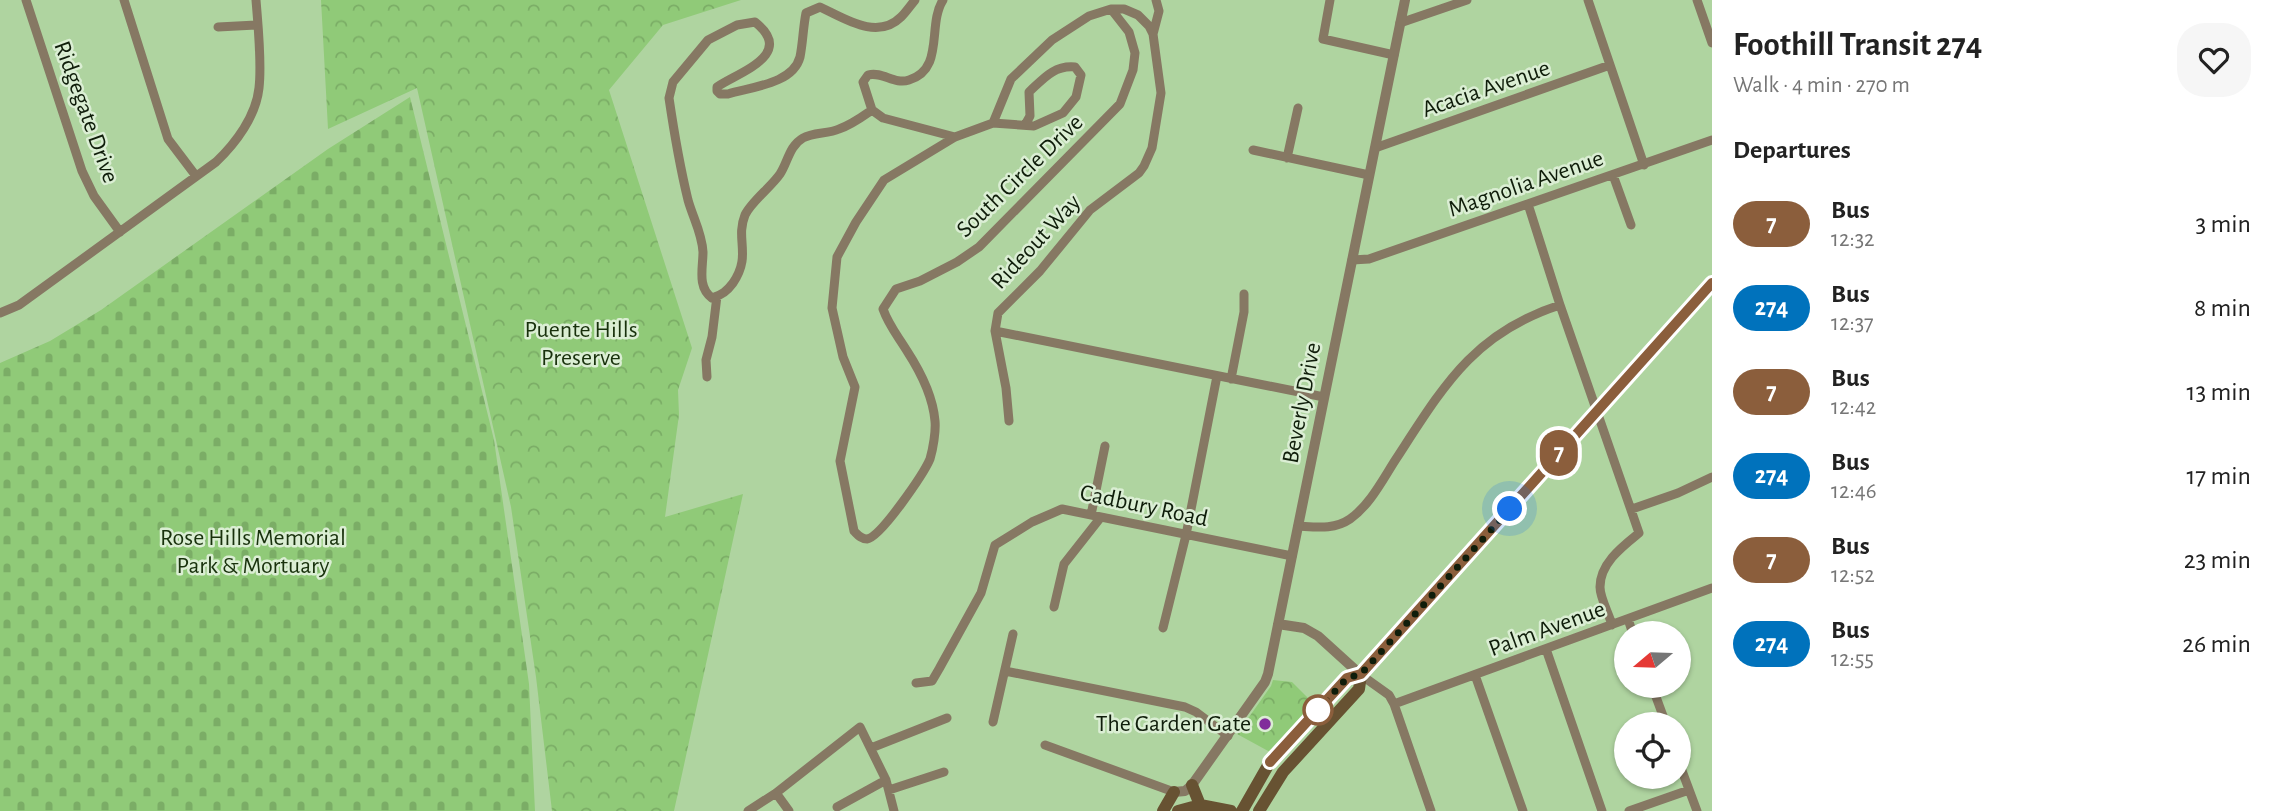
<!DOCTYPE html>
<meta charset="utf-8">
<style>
:root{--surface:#fff;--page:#f6f6f6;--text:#222;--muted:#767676}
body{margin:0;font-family:"Alegreya Sans",sans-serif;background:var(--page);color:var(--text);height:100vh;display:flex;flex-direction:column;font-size:26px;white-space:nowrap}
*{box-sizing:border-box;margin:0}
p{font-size:23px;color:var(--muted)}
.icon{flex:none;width:38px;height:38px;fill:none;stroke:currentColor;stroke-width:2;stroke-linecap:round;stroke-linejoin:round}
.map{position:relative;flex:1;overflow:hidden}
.panel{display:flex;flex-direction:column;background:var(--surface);width:560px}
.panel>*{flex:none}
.badge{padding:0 14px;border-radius:23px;font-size:24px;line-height:46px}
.needle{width:46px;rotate:251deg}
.tools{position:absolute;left:1614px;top:621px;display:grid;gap:14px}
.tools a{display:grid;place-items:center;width:77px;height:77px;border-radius:50%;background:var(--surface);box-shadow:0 2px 5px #0004;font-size:35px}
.you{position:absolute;width:35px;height:35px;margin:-18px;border:5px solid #fff;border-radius:50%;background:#1a73e8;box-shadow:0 0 0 10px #1a73e833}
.map>.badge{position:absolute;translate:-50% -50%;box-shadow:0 0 0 4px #fff}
h2{padding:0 21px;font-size:26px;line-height:63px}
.round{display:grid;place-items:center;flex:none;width:74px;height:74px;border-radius:28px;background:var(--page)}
.overview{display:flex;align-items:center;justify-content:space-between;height:119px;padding:0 21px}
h1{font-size:33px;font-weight:600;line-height:52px}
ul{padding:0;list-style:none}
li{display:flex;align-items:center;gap:21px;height:84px;padding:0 21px}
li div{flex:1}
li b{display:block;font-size:26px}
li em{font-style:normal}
li .badge{min-width:77px;font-weight:700;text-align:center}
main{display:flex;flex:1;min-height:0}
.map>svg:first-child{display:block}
</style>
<main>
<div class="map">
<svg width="1712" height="811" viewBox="0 0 1712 811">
<defs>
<pattern id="cemetery-stones" width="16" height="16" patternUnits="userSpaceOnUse" patternTransform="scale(1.75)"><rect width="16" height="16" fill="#90ca78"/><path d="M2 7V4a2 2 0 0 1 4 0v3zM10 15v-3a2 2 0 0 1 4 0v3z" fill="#7bad66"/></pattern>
<pattern id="park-crowns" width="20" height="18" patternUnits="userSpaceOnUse" patternTransform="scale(1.75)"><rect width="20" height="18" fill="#90ca78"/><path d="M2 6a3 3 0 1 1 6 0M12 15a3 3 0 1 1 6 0" fill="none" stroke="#7bad66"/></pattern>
</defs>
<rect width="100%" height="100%" fill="#afd4a0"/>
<!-- cemetery -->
<path fill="url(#cemetery-stones)" d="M410 97 494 440 529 684 535 811H0V363L50 341 101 310 328 149Z"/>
<!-- park -->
<path fill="url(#park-crowns)" d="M321 0H741L663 25 609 90 692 348 678 390 679 415 665 517 743 494 674 811H552L536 677 511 507 417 88 328 129Z
M1273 680 1292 682 1311 701 1308 705 1310 707 1270 752 1237 734 1271 686Z"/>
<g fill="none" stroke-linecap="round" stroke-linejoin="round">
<!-- minor -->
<path stroke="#867863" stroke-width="9" d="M26 0 82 171 94 196 120 232
M124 0 168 139 196 176
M943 0C927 25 945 69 909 80 894 85 883 71 868 75L863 82 872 110 883 118 955 137
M1330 0 1323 39 1394 55
M1588 0 1644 165
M1697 0 1712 43
M1400 23 1467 0
M218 27 257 25
M1153 34 1159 11 1156 0
M872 110C862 117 851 125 839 129 828 134 813 132 803 138 789 146 788 162 780 174 771 187 751 202 745 215 735 240 752 255 733 283 727 291 722 295 712 298 697 287 703 268 703 252 702 233 693 218 688 200 680 167 674 132 669 98L673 82 708 40 737 25 755 22C796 55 739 72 717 87V91L720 94H728C751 87 793 84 800 57 803 42 803 28 806 13L820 7C844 18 877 41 901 17 906 12 910 6 915 0
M993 123 1034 126 1063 113 1076 97 1081 75 1075 67C1054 65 1043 79 1029 92L1030 116 1025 125
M1375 148 1610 65
M1253 150 1369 175
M1287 158 1298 108
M1613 175 1631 225
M1528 204 1560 305 1639 533C1623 546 1600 563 1600 587 1600 598 1609 614 1612 625
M1352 260 1369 259 1712 140
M0 313 19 305 216 162C236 143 256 116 259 88 262 62 258 26 256 0
M995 331 1324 397
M707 377 706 360 712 337 717 296
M1231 379 1244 312V294
M1009 421 1006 388 995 331 998 313 1040 271 1090 210 1139 173 1144 166 1152 148 1161 93 1153 34 1149 26 1138 15 1124 9H1111L1089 16 1052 40 1011 79 993 123 955 137 884 180 856 222 837 257 832 308 843 357 855 387 840 461 854 531C858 535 861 539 867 539 881 537 924 473 930 459 933 449 936 431 935 421 933 397 920 371 907 351 898 336 889 326 883 309L896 289 920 281 957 262 979 247 1120 104 1133 70 1135 53 1129 32 1111 9
M1632 509 1678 493 1712 477
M1091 515 1105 446
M1298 526C1316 527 1334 530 1350 519 1370 505 1383 479 1396 459 1443 387 1473 333 1560 305
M1054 607 1064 564 1101 517
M1628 619 1633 634
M1163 628 1186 535 1217 376
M1546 649 1602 811
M1005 671 1185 707 1196 712 1228 736
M1361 675 1389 695 1394 704 1431 811
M1475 675 1523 811
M916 683 932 681 939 669 981 593 995 545 1032 522 1062 509 1292 556
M1652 686 1666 724
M1394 704 1712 588
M993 722 1013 634
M1045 745 1174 792
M871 748 947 718
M1678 760 1697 811
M889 790 944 772
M776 793 789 811
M837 807 886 780
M748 811 776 793 860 727 886 780 894 811
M1629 811 1689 790"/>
<!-- tertiary -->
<path stroke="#867863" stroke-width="10" d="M1278 624 1304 628 1318 636 1361 675
M1174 792 1185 791 1192 785 1265 682 1268 674 1405 0"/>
<!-- secondary -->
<path stroke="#675232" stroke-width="12" d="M1192 785 1200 805
M1163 811 1174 792
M1178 811 1200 805 1231 811
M1242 811 1270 762 1347 678 1361 675 1712 283
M1259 811 1283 772 1359 689 1361 675"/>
</g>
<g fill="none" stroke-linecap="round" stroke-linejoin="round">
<!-- line casing -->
<g stroke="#fff" stroke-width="16">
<path id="line" d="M1270 762 1347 678 1361 674 1712 283"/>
</g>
<!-- line -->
<use href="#line" stroke="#8b5e3c" stroke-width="10"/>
<!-- walk -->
<path stroke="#0f1d0a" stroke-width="7" stroke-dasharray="0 12.6" d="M1318 710 1347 678 1361 674 1510 509"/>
</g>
<!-- markers -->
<circle fill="#fff" stroke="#8b5e3c" stroke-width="3.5" cx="1318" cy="710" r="14"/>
<circle fill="#812d9b" stroke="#dbeed4" stroke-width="2.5" cx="1265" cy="724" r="7"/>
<g text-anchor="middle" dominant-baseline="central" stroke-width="5" stroke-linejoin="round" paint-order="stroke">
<!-- street labels -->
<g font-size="24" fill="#0f1d0a" stroke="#dbeed4">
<text transform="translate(1486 89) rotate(-19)">Acacia Avenue</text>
<text transform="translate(86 112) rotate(70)">Ridgegate Drive</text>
<text transform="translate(1020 176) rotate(-44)">South Circle Drive</text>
<text transform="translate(1526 184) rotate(-19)">Magnolia Avenue</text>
<text transform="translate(1036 242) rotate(-47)">Rideout Way</text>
<text transform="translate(1302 403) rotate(-79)">Beverly Drive</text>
<text transform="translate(1144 506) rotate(12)">Cadbury Road</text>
<text transform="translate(1547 629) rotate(-20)">Palm Avenue</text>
</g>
<!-- park labels -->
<g font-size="24" fill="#18310c" stroke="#dbeed4">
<text x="581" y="330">Puente Hills<tspan x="581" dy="28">Preserve</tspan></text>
<text x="253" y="538">Rose Hills Memorial<tspan x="253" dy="28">Park &amp; Mortuary</tspan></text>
</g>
<!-- poi labels -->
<g font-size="24" fill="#0f1d0a" stroke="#dbeed4" text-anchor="end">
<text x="1251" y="724">The Garden Gate</text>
</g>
</g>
</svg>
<div class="tools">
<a><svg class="needle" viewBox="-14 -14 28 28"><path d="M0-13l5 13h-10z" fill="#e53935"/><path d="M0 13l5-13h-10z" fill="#767676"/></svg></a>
<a><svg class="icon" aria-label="locate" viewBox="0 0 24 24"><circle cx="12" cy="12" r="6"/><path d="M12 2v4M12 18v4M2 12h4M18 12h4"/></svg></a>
</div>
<div class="you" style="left:1510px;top:509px"></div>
<b class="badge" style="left:1559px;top:453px;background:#8b5e3c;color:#fff">7</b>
</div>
<section class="panel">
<div class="overview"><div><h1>Foothill Transit 274</h1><p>Walk · 4 min · 270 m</p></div><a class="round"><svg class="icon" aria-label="heart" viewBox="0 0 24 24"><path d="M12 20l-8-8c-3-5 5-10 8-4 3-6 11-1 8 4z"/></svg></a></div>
<h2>Departures</h2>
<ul>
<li><span class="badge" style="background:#8b5e3c;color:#fff">7</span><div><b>Bus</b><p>12:32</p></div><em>3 min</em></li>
<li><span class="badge" style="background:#0072bc;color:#fff">274</span><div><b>Bus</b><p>12:37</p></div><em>8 min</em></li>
<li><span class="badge" style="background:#8b5e3c;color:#fff">7</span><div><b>Bus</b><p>12:42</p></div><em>13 min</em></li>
<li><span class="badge" style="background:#0072bc;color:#fff">274</span><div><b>Bus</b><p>12:46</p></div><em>17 min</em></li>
<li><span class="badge" style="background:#8b5e3c;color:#fff">7</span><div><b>Bus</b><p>12:52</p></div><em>23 min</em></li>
<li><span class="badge" style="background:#0072bc;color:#fff">274</span><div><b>Bus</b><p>12:55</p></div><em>26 min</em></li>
</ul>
</section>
</main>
